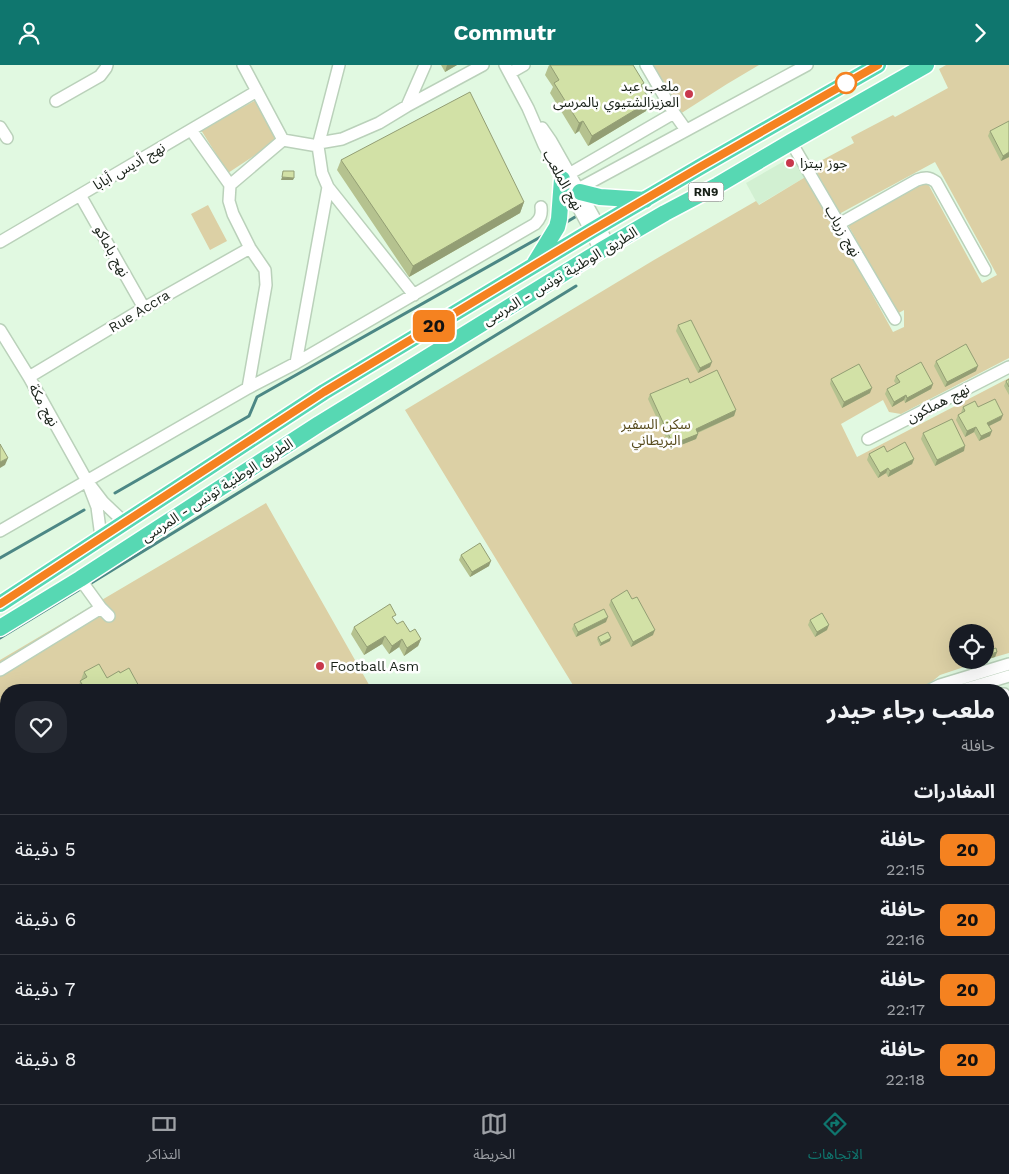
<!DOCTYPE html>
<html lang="ar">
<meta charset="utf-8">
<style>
:root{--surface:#171b24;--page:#242831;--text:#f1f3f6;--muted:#9ea1a6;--line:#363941;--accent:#0f766e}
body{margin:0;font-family:"Work Sans","Noto Sans Arabic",sans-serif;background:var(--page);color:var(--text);direction:rtl;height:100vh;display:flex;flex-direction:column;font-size:19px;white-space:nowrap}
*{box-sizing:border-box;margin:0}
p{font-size:16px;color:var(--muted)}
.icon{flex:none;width:28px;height:28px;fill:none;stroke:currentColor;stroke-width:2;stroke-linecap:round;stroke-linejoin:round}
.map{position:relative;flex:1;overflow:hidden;direction:ltr}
.drawer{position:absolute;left:0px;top:619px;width:1010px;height:421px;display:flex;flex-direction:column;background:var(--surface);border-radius:20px 20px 0 0;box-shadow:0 5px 20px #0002;direction:rtl}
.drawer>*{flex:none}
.badge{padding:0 10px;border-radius:8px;font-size:18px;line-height:32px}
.tools{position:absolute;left:949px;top:559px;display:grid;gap:10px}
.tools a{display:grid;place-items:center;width:45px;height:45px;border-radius:50%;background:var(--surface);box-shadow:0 5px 20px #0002;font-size:25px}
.map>.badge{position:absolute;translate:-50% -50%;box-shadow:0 0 0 2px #fff}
h2{padding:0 15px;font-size:19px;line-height:45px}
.round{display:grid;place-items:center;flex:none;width:52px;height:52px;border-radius:20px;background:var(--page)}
.headline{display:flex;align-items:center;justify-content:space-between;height:85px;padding:0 15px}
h1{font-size:24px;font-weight:700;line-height:38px}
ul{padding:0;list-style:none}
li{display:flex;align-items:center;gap:15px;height:70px;padding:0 15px;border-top:1px solid var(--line)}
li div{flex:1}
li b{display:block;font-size:19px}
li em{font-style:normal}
li .badge{min-width:55px;font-weight:700;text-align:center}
header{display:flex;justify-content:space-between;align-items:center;height:65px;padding:0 15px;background:var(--accent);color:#fff;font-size:22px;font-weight:700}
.menu{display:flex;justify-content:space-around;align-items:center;height:70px;border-top:1px solid var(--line);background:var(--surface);font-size:14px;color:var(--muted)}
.menu a{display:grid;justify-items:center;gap:2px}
.menu .active{color:var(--accent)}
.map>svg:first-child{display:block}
</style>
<header><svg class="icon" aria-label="forward" viewBox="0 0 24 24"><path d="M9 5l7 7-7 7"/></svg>Commutr<svg class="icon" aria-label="person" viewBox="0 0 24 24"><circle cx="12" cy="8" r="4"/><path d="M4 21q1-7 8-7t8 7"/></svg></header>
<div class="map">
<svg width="1009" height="1039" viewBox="0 0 1009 1039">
<rect width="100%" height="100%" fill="#e1f9e1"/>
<!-- built -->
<path fill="#d2f0d2" d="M795 90 807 111 758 140 746 118Z"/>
<!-- green -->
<path fill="#dcd0a5" d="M651 0H759L727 19 680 49Z
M946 0H1009V293L901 349 889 347 883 335 841 359 857 392 1009 313V588L995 592 994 588 985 591V568H958V595H985L940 610 922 625H576L405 345 654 195 756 136 759 140 807 111 832 158 828 161 832 168 837 165 893 267 904 262V245L897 249 848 160 927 117 982 218 997 210 935 97 839 149 813 100 854 78 851 72 893 50 895 52 948 23 939 4Z
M256 35 278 75 228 108 201 65Z
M208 140 227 176 210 185 191 149Z
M266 438 372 625H6V758L0 745V595Z
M1004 642 1009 651V764L1004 767Z
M573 1034H650L640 1039H576Z"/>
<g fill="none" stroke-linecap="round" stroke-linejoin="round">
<!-- stream -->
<path stroke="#4c8785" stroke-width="3" d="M565 158 575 152
M115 428 249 351 257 332 544 170
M0 493 84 445
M88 520 576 221
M0 573 82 523"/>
<!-- minor casing -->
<g stroke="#bad1ba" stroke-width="14">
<path id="minor" d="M243 0 283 75
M339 0 318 81 322 108 328 122 414 230
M505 0 528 43 544 80 591 166 600 186
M646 0 674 48 686 65
M510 8 524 0
M56 36 100 11 106 3 107 0
M407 41 425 0
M0 62 7 73
M542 63 551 76 599 161 609 181
M191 65 230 120 229 136 233 149 250 183 265 205 266 220 248 323
M791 77 895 254
M319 78 342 74 379 58 407 41 483 0
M569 109 674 48
M230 120 283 75 318 81
M578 124 807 0
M80 130 144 243
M839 159 917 115C925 112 929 112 936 117L985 205
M0 177 257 26
M0 265 29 312 87 416
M296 298 328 122
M29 312 144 243 250 183
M868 374 1009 302
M0 466 248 323 296 298 535 159C540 154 542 150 541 142
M101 472 97 442 87 416 103 437 124 457
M80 514 101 543 109 551
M0 605 101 543
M930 625 940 620 1009 599
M962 625 1009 611
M1004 629 1009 639
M0 764 6 775
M1004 809 1009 818
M1004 950 1009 960
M1004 1014 1009 1011
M152 1034 155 1039
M257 1034 260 1039
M565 1034 568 1039
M733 1034 736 1039
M849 1034 851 1039
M374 1039 385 1034
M654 1039 663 1034
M759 1039 768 1034
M962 1039 970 1034"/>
</g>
<!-- highway casing -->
<g stroke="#fff" stroke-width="19">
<path id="highway" d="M580 127 600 132 645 135
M535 198 557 162 559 154 562 114
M0 539 324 327 591 166 700 102 878 0
M0 563 80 514 319 359 600 186 665 148 718 120 791 77 926 0"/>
</g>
<!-- minor -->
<use href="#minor" stroke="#fff" stroke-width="11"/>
<!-- highway -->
<use href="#highway" stroke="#57d8b3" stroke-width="16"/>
</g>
<!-- wall -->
<path fill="#b5c28f" d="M441 0H457L445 7Z
M549 0 643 23 646 46 588 81 579 66 575 69 550 28 553 22 545 10Z
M990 66 1009 92 1001 96 988 71Z
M341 95 524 137 520 148 409 212 337 105Z
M678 260 710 302 698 308 676 266Z
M936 296 976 306 945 322 934 301Z
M896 311 933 319 931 324 905 338 904 335 892 342 885 329 887 324 896 319 894 316Z
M831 314 870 328 842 343 830 319Z
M1009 314V330L1004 321 1006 316Z
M690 318 736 345 734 351 698 368V369L696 374 671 384 648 334 650 329Z
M963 342H978L1001 355 989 361 990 371 979 376 974 367 965 372 956 355 958 350 961 348Z
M923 368 964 386 935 401 921 374Z
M887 387 914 394 912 399 888 412 886 408 878 413 867 395 869 389Z
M461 490 489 501 470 512 459 495Z
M632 534 653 570 631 582 609 540 611 535Z
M394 555 397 559 421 574 418 581 404 591 399 582 389 589 382 579 364 590 351 569 354 562Z
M810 555 827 565 815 572 808 560Z
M606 557 576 572 572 564 574 559Z
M598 572 610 576 600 581 597 574Z
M986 586 997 587 995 592 985 595Z
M84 607 107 613 120 608 141 625H144H77Z
M1009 768V781L1006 774 1008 769Z
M1009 1028V1039H1008L1005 1034 1007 1029Z
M414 1034H440L443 1039H416L414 1035Z
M454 1034H488L489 1036 488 1039H457Z
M531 1034H549L547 1036 546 1039H534Z
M685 1034H724L727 1039H688Z
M777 1034H848L851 1039H775Z"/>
<!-- shaded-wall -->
<path fill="#939e74" d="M447 0H457L445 7Z
M650 36 646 46 588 81 592 71Z
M583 56 579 66 575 69 579 58Z
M1009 87V92L1001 96 1003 91Z
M282 112 294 113 293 115H281Z
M524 137 520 148 409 212 413 201Z
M712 297 710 302 698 308 700 303Z
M978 301 976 306 945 322 947 317Z
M933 319 931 324 905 338 907 333Z
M872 323 870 328 842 343 844 337Z
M906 330 904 335 892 342 894 337Z
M736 345 734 351 694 369 696 364Z
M1003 350 1001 355 985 363 987 358Z
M976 362 974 367 965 372 967 366Z
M992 366 990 371 979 376 981 371Z
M698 369 696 374 671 384 673 379Z
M965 381 964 386 935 401 937 395Z
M8 393 5 400 0 403V397Z
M914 394 912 399 888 412 890 406Z
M888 403 886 408 878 413 880 408Z
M491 496 489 501 470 512 472 507Z
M608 552 606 557 576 572 578 567Z
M829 560 827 565 815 572 817 567Z
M655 565 653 570 631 582 633 577Z
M385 571 382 579 364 590 367 582Z
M611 573 610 576 600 581 601 578Z
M402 574 399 582 389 589 392 581Z
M421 574 418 581 404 591 407 583Z
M997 587 995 592 985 595 987 590Z
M1009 681V685L1004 688V684Z
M1009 863 1008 868 1004 870V866Z
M1009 981V985L1006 986 1005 989 1004 990V986L1006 982Z
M95 1034H113L102 1039H83Z
M546 1034H549L547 1036 546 1039H539Z
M810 1034H820L818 1039H800Z
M921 1034H926L919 1038Z"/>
<!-- building -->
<path fill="#d2e1a6" stroke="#939e74" d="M550 0H633L644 18 641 20 650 36 592 71 583 56 579 58 554 18 559 15Z
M470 27 524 137 413 201 341 95Z
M1009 56V87L1003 91 990 66Z
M283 106H294V113L282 112Z
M691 255 712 297 700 303 678 260Z
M966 279 978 301 947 317 936 296Z
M921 297 933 319 907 333 906 330 894 337 887 324 900 317 896 311Z
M859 299 872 323 844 337 831 314Z
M717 305 736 345 696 364 698 369 673 379 650 329 688 313 690 318Z
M1009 314V322L1006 316Z
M995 334 1003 350 987 358 992 366 981 371 976 362 967 366 958 350 965 346 963 342 975 336 978 342Z
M952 354 965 381 937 395 923 368Z
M905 377 914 394 890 406 888 403 880 408 869 389 884 381 887 387Z
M0 379 8 393 0 397Z
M480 478 491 496 472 507 461 490Z
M627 525 632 534 637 532 655 565 633 577 611 535Z
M390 539 396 550 392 552 397 559 403 556 410 567 415 564 421 574 407 583 402 574 392 581 385 571 367 582 354 562Z
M604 544 608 552 578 567 574 559Z
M822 548 829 560 817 567 810 555Z
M608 567 611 573 601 578 598 572Z
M996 583 997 587 987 590 986 586Z
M99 599 107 613 119 606 120 608 129 603 141 625 143 624 144 625H86L80 616 87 612 84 607Z
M850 620 853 625H839Z
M1009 658V681L1004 684V661Z
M0 766 6 778V1034H95L83 1039H0Z
M1004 842 1009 851V854L1006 855 1009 861V863L1004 866Z
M1004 962 1009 971V981L1006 982 1007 984 1004 986Z
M418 1034H440L443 1039H420Z
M459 1034H488L489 1036 484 1039H462Z
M511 1034H527L530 1039H502Z
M536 1034H547V1035L539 1039Z
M690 1034H724L727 1039H693Z
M782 1034H810L800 1039H783L785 1038Z
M826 1034H848L851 1039H829Z
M876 1034H908L906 1039H875Z
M983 1034H996L999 1039H977L976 1038Z"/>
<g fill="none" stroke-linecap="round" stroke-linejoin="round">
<!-- line casing -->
<g stroke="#fff" stroke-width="11">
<path id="line" d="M0 539 324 327 591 166 700 102 878 0"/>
</g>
<!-- line -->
<use href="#line" stroke="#f58220" stroke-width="8"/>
</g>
<!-- markers -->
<circle fill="#fff" stroke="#f58220" stroke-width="2.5" cx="846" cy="18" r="10"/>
<g fill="#c8384c" stroke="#fff" stroke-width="2">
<circle cx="689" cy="29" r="5"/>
<circle cx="790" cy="98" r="5"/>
<circle cx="320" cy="601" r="5"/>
</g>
<g text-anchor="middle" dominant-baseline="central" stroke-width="5" stroke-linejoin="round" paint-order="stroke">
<!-- shield labels -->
<rect fill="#fff" stroke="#5d645d" stroke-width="1" x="688.5" y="117.5" width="35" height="19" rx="4"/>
<g font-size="12" font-weight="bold" fill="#182118">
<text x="706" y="127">RN9</text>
</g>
<!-- poi labels -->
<g font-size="14" fill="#182118" stroke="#fff" text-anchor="start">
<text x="679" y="21" text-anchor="end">ملعب عبد<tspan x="679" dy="16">العزيزالشتيوي بالمرسى</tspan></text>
<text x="800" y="98">جوز بيتزا</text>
<text x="330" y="601">Football Asm</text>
</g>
<!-- street labels -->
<g font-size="14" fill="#182118" stroke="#fff">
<text transform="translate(129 101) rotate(-30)">نهج أديس أبابا</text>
<text transform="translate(563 115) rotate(61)">نهج الملعب</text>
<text transform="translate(843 166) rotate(60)">نهج زرياب</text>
<text transform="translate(112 186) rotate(61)">نهج باماكو</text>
<text transform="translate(560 211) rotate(-31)">الطريق الوطنية تونس - المرسى</text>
<text transform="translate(139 246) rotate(-31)">Rue Accra</text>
<text transform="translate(938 338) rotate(-27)">نهج هملكون</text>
<text transform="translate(44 340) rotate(61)">نهج مكة</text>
<text transform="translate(217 425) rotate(-33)">الطريق الوطنية تونس - المرسى</text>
</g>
<!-- park labels -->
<g font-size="14" fill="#574b1d" stroke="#fff">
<text x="656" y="359">سكن السفير<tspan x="656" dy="16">البريطاني</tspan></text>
</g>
</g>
</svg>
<div class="tools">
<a><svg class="icon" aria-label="locate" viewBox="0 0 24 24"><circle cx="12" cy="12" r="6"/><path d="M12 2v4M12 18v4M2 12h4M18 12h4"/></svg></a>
</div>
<b class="badge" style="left:434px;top:261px;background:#f58220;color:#111">20</b>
<section class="drawer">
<div class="headline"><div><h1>ملعب رجاء حيدر</h1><p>حافلة</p></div><a class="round"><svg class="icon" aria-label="heart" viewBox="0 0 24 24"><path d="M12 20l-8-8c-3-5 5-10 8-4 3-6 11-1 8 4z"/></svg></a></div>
<h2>المغادرات</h2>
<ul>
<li><span class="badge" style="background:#f58220;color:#111">20</span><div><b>حافلة</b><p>22:15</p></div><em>5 دقيقة</em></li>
<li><span class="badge" style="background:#f58220;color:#111">20</span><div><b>حافلة</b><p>22:16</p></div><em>6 دقيقة</em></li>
<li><span class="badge" style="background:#f58220;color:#111">20</span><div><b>حافلة</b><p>22:17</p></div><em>7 دقيقة</em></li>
<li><span class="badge" style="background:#f58220;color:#111">20</span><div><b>حافلة</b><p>22:18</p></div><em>8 دقيقة</em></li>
</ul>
</section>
</div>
<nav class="menu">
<a class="active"><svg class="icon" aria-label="directions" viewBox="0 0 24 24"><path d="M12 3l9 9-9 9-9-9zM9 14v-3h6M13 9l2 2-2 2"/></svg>الاتجاهات</a>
<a><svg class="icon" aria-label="map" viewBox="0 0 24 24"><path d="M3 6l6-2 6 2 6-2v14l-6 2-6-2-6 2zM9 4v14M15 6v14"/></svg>الخريطة</a>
<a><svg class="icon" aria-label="tickets" viewBox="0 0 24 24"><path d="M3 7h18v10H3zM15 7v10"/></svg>التذاكر</a>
</nav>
